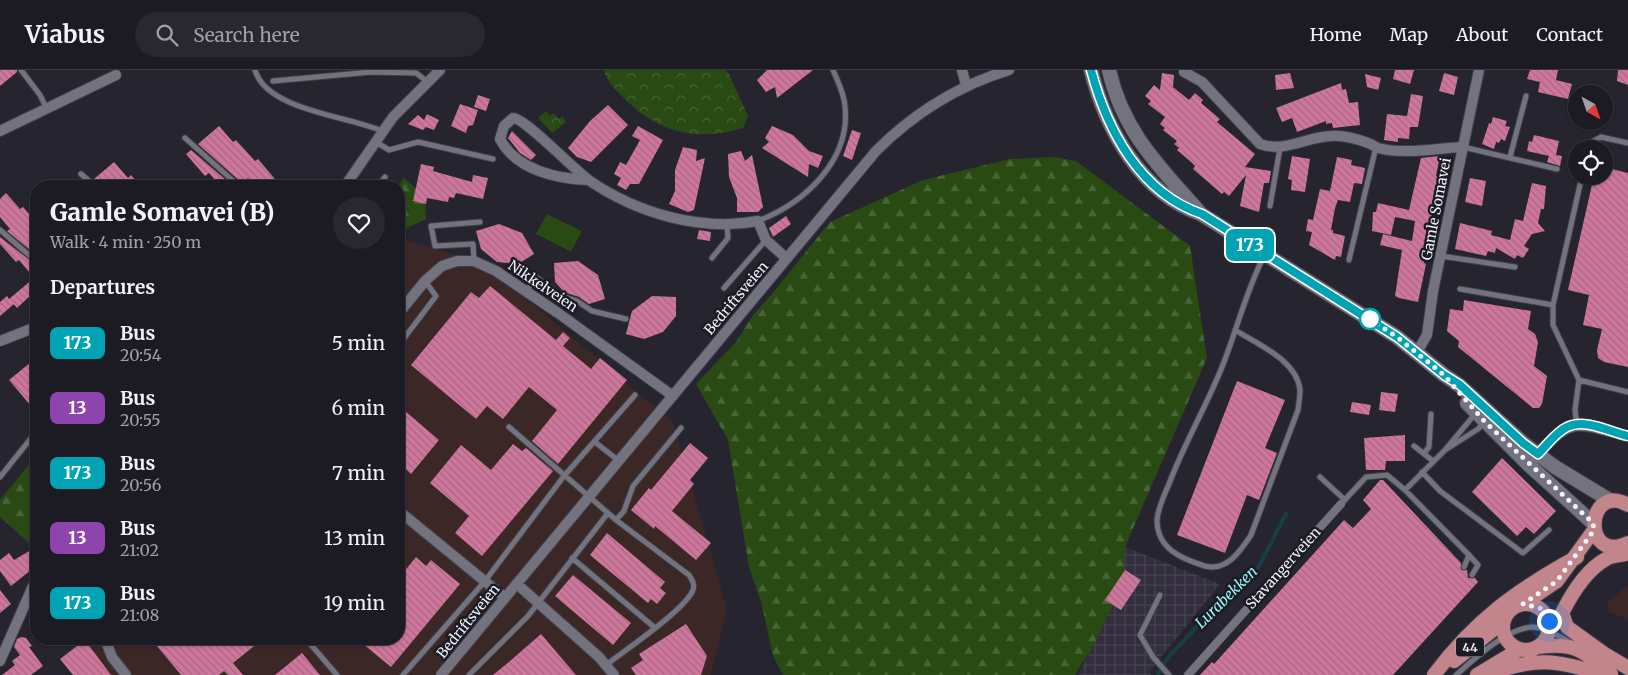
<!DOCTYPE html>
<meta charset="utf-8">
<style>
:root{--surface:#1c1b23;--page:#292830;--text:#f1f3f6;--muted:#a0a1a6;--line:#3a3941}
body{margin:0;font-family:Merriweather,serif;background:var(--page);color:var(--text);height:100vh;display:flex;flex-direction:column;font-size:19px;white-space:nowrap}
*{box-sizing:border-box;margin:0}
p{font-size:16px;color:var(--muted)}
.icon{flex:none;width:28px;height:28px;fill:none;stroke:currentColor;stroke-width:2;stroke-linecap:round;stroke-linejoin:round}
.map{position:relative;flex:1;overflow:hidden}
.details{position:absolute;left:30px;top:110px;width:375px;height:465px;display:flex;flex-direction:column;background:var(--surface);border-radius:20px;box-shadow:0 1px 4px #0004,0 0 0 1px var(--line)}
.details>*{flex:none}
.badge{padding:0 10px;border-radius:8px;font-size:18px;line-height:32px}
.needle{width:32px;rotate:140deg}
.tools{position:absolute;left:1568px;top:15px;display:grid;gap:10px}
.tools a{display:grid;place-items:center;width:45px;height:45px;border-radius:50%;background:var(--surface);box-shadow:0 1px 4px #0004,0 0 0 1px var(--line);font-size:25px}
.you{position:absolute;width:25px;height:25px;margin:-12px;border:4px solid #fff;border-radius:50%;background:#1a73e8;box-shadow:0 0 0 8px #1a73e833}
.map>.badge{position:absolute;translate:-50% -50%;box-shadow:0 0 0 2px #fff}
h2{padding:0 20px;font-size:19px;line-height:45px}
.round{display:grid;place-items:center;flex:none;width:52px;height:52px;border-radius:26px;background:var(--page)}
.summary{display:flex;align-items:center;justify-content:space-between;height:85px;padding:0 20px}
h1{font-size:24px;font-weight:800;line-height:38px}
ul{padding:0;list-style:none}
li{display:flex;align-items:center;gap:15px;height:65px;padding:0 20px}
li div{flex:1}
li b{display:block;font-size:19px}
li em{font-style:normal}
li .badge{min-width:55px;font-weight:700;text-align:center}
header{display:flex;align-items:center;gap:30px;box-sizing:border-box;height:70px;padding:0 25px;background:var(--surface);border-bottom:1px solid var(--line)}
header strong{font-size:24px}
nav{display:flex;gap:28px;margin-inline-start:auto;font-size:18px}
.search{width:350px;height:45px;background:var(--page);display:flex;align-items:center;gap:12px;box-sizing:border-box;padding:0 18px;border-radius:28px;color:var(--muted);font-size:19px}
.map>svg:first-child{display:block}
</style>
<header>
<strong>Viabus</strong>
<div class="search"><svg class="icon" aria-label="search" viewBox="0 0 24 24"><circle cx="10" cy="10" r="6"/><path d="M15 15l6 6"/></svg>Search here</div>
<nav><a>Home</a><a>Map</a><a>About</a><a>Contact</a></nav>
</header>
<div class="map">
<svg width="1628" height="605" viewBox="0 0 1628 605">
<defs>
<pattern id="industrial-grid" width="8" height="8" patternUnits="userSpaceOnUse" patternTransform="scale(1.25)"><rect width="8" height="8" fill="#322e3e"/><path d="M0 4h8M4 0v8" fill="none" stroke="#464251"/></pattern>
<pattern id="forest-firs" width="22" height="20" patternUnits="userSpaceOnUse" patternTransform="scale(1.25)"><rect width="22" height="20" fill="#294a13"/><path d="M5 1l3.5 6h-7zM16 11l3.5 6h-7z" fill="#486536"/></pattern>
<pattern id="park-crowns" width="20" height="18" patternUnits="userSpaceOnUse" patternTransform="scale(1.25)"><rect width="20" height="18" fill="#294a13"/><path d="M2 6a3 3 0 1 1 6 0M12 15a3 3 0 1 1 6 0" fill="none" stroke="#486536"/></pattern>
<pattern id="building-back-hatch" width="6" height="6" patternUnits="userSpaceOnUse" patternTransform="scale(1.25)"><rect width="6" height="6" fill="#ce769b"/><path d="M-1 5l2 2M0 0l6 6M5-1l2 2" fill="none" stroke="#a66883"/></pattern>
</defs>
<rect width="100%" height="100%" fill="#25242f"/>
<!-- commercial -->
<path fill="#3b2725" d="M399 168 485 194 673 352 727 539 711 605H90L67 584 77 569H399Z
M1628 516V550L1609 542 1607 531Z"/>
<!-- industrial -->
<path fill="url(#industrial-grid)" d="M1125 477 1220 514 1150 601 1151 605H1078L1122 517Z"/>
<!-- forest -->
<path fill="url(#forest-firs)" d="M1054 87 1076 91 1190 176 1207 288 1125 477 1122 517 1092 578 1075 605H783L773 586 762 535 749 497 728 370 696 314 736 272 753 245 772 224 830 152 923 110 1010 89Z
M404 108 425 126 426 149 399 162 398 116Z
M36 386V479L0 447V430Z"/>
<!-- park -->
<path fill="url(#park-crowns)" d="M604 0H725L729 4 748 46 743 58C697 72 658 63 624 28 616 20 606 11 604 0Z
M546 41 550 46 554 43 559 49 562 46 566 52 552 63 538 48Z"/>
<!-- pitch -->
<path fill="#294a13" d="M547 144 582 161 571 182 536 164Z"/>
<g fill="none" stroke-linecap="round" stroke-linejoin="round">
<!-- stream -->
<path stroke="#154043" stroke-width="4" d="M1158 605 1167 589 1224 527 1258 498 1286 444"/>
</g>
<!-- building -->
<path fill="url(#building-back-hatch)" d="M0 0H17V2L0 16Z
M767 0H813L777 28 775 17 766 22 757 10Z
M1395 0H1414L1410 14 1393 9Z
M1530 0H1558L1556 10 1572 14 1568 29 1538 22 1540 12 1527 9Z
M1618 0H1628V15L1617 11Z
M1162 3 1174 5 1173 17 1189 30 1195 23 1203 30 1201 33 1220 49 1217 52 1255 84 1245 97 1271 101 1269 113H1264L1259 142 1240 136 1246 105 1229 126 1224 122 1222 124 1193 99 1195 96 1191 92 1177 80 1179 78 1174 74 1177 71 1163 60 1165 58 1160 54 1165 47 1148 34 1151 31 1145 26 1154 15 1160 20Z
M1290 3 1294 18 1276 20 1275 5Z
M1444 3 1458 7 1454 25 1439 21Z
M1365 4 1381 8 1378 20 1367 17Z
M1341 13 1342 20 1346 19 1349 33 1358 32 1360 55 1333 58 1332 53 1326 54V51L1297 62 1292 48 1282 52 1276 38Z
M1411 24 1423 26 1418 57H1410L1409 69 1398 68V72L1384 70 1387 44 1407 46Z
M478 25 490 29 486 41 474 37Z
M460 34 478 40 473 55 468 56 466 63 451 56Z
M608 35 628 55 591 92 577 87 568 78 590 51Z
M427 44 439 50 434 60 426 57 423 60 408 54 418 45 424 50Z
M1493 47 1507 51 1505 56 1510 57 1505 71 1501 69 1499 73 1496 72 1494 79 1482 74 1489 53 1491 54Z
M219 56 233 72 236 70 255 91 258 89 281 116H255L248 108 242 113 198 74Z
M638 56 663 70 639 114H630L626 120 617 115 621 108 614 104 620 92 626 95 640 70 632 66Z
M772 56 793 65 809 81 823 86 818 98 809 94 808 107 762 78 769 72 765 68Z
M852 60 861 63 852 90 843 86Z
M512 61 536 85 531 90 520 83 508 68Z
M1534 65 1559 71 1556 85 1562 86 1560 96 1547 92 1549 86 1527 81 1529 71 1532 72Z
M683 77 697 80 696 91 705 88 694 140 688 142 669 134 675 121V100Z
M191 80 233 116H220L209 103 205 106 186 84Z
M741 81 745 91 752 85 763 137 758 142H737V128L729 107 728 84Z
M1292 86 1310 89 1305 122 1291 120 1292 110 1288 109Z
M1440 86 1436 106 1441 107 1426 171H1427L1424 193 1426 194 1418 232 1399 228 1395 226 1402 180 1380 175 1383 164 1412 171 1415 151 1395 147 1391 165 1372 161 1373 142H1376L1378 133 1409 140 1421 88Z
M1337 87 1352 90 1351 95 1365 98 1362 114 1354 113 1350 132 1338 130 1335 138 1331 160H1333V163L1345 166 1341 187 1336 186 1335 190 1309 175 1312 162 1306 161 1308 149 1313 150 1320 119 1330 121Z
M114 92 128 108 131 105 140 116H99L94 109Z
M421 94 434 97 433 101 472 112 473 105 488 108 483 129 456 123 454 128 449 127 448 132 427 128 426 134 413 131Z
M1604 97 1628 103V297L1604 292 1598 288 1597 280 1602 259 1583 255 1589 225 1568 220 1594 106H1604Z
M1470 108 1486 111 1482 136 1465 132Z
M1532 113 1546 116 1544 139H1541L1538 153 1545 161 1532 164 1524 176 1529 179 1523 188 1517 185 1515 189 1496 178 1495 183 1488 181 1486 186 1455 179 1460 153 1492 161 1491 165 1510 170 1515 149 1523 151Z
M6 123 20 139 23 137 36 152V185L7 161 10 159 0 147V129Z
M786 146 791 154 773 167 769 158Z
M499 154 522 163 534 184 518 194 497 192 481 179 476 161Z
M699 160 711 162 710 171 697 169Z
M0 167 36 195V232L31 225 17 238 11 231 14 234 0 246V232L7 226 9 229 34 208 19 190 16 192 0 174Z
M578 191 598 205 605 229 589 234 579 227 564 222 555 212 554 193Z
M490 216 556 270 563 262 570 268 563 276 591 299 600 288 627 310 558 394 532 371 557 340 529 317 503 349 487 336 476 349 411 295 471 222 479 228Z
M652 226 676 227V246L663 262 644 269 626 264 632 241Z
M1464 230 1531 241 1528 259 1535 264 1538 272 1534 296 1547 306 1542 334 1539 338H1533L1458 277 1459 271 1447 261 1450 239 1463 241Z
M36 288V342L9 310Z
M1237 311 1285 330 1265 378 1277 383 1259 430 1247 425 1225 483 1177 465Z
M1381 322 1398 324 1395 342 1379 340Z
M1352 332 1371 335 1369 345 1350 342Z
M399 336 439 370 411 404 399 393Z
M1405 365V391H1386L1385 400H1366L1364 368Z
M690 373 708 388 690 410 694 414 672 441 711 473 696 490 655 456 654 459 631 440 649 418 651 420Z
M513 374 522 381 526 378 553 401 482 486 455 463 469 446 430 413 461 375 491 400Z
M1502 388 1556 441 1534 464 1526 457 1517 466 1472 422Z
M1380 410H1383L1461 493V500H1467L1468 508H1475L1478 512 1393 605H1200L1212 592 1214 594 1344 450 1353 458 1371 439 1363 430Z
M607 463 665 512 660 518 666 523 657 534 651 529 648 533 590 485Z
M31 480 36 486V496L11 516 0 501V490L9 483 14 490Z
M416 487 426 496 431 490 460 514 391 597 357 569H399V508Z
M1125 500 1141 510 1121 540 1105 530Z
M573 505 631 553 613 575 555 526Z
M0 520 11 534 0 543Z
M686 554 707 586 701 605H636L631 598 643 590 639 584Z
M541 564 576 605H493L510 591Z
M21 567 26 568 32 576 29 577 43 596 31 605H2L15 595 12 591 20 585 14 577 17 569Z
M151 569H263L233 593 243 605H228L224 601 219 605H181Z
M85 570 111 605H73L60 589Z
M302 583 320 605H275Z"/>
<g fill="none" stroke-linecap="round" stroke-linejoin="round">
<!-- service casing -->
<g stroke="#403f48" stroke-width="7">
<path id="service" d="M21 0 40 25 47 39
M255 0C266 40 348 46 382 61
M273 11 371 2 416 3 428 12
M185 68 239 116
M376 72 389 80 418 72 493 89
M1463 77 1557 99
M1588 79 1590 73 1601 67 1628 73
M1510 87 1526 26
M81 104 95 116
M378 116 385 107
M1270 136 1280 78
M758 151C804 133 851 91 845 36 844 23 838 12 833 0
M0 160 36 191
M1441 186 1515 197
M712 188 728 168 727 155
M1349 190 1376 77
M474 191 473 174 435 176 431 156 480 152
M724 218 766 170
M1460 219 1553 235
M526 222 536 207 561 226 577 231 592 241 626 249
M1235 260C1257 274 1297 290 1300 320 1300 326 1299 333 1298 340L1251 465C1241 480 1227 502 1205 496 1182 489 1157 479 1157 450 1158 439 1164 425 1169 414 1184 374 1206 337 1222 297 1237 260 1246 220 1265 184
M399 275 436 226 425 211
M1579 310 1628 322
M1577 355 1575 340 1579 310 1553 255V235L1582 106
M509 357 616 450 689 505C692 510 695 514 693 520 685 540 625 580 606 595
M595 372 619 391
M1414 376 1433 391
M1445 380 1475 344
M1425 382 1429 377 1431 344
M1422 402 1440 421 1523 483 1549 460
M0 407 36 362
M1320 407 1345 430
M1405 420 1445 380 1478 359 1485 351
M1341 434 1366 407 1387 405 1405 420 1469 485 1464 497
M616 450 624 441 633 416 681 358
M1469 485 1478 495 1472 505
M572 488 654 557
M1160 525 1140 565 1153 587 1169 605
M306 569 337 605
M403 605 485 511 564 406 635 325
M469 605 528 546 608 443
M1456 605C1474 589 1508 557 1534 557 1546 558 1560 567 1570 572"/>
</g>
<!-- pedestrian casing -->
<g stroke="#403f48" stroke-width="9">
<path id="pedestrian" d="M1188 605 1341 434"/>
</g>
<!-- minor casing -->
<g stroke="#403f48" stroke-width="12">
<path id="minor" d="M962 0 966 15
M1184 2 1202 12 1260 74C1284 83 1306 67 1331 66 1343 65 1357 69 1368 73 1372 74 1375 77 1378 78 1405 85 1436 78 1463 77
M0 61 116 5
M589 110C557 109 516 100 500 69L504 56 513 48C525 48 574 100 590 111 637 143 701 162 758 151L766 170 786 188
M345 116 393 47 440 0
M399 243 425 211 442 196 457 191H474L496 201 558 243 673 326
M0 271 36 257
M1417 282 1427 265 1433 221 1479 0
M1534 389C1572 344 1576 354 1628 366
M399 441 504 527
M517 514 599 587 614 605
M105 569 112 587 126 605
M0 591 33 516
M441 605 876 81C914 43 957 16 1009 0"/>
</g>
<!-- secondary casing -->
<g stroke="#403f48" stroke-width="16">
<path id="secondary" d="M1091 0C1106 60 1141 123 1201 144L1397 267 1444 305 1459 315 1523 373 1555 397 1611 431
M1109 0C1123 63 1161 98 1201 144
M1467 333 1529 395 1593 453"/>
</g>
<!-- primary casing -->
<g stroke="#403f48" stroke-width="16">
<path id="primary" d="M1628 435C1586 411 1581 495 1628 473
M1523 534 1557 511 1594 460
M1503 557a23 23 0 1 1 46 0a23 23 0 1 1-46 0Z
M1538 577C1576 572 1583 581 1611 604
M1603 583 1628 598
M1610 588 1567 557 1562 543C1572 523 1586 500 1606 489 1612 485 1621 486 1628 483
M1454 591 1504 551
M1434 605C1475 550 1517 520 1577 487
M1477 605 1520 579
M1487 605C1534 587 1556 589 1603 605"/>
</g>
<!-- service -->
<use href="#service" stroke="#73727f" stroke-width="5"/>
<!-- pedestrian -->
<use href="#pedestrian" stroke="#73727f" stroke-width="8"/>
<!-- minor -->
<use href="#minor" stroke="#73727f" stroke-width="10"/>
<!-- secondary -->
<use href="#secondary" stroke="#73727f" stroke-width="14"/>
<!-- primary -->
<use href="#primary" stroke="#c2858c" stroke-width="14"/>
</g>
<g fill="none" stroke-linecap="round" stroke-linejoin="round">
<!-- line casing -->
<g stroke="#fff" stroke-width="11">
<path id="line" d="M1091 0C1107 60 1140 123 1202 144L1397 267 1444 305 1460 315 1523 373 1538 384C1547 375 1556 362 1567 357 1585 348 1610 362 1628 366"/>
</g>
<!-- line -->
<use href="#line" stroke="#00a3b4" stroke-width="8"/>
<!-- walk -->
<path stroke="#f1f1f8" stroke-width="5" stroke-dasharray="0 9" d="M1370 249 1397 267 1444 305 1485 352 1593 453 1594 460 1557 511 1523 534 1540 538 1549 551"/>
</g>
<!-- markers -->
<circle fill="#fff" stroke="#00a3b4" stroke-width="2.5" cx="1370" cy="249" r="10"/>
<g text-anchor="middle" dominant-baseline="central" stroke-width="5" stroke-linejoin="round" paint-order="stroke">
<!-- shield labels -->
<rect fill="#1b1b25" stroke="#b1b1b9" stroke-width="1" x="1456" y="567.5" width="28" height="19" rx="4"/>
<g font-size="12" font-weight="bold" fill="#f1f1f8">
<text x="1470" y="577">44</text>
</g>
<!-- street labels -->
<g font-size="14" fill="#f1f1f8" stroke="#1b1b25">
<text transform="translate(1436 139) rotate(-79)">Gamle Somavei</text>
<text transform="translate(543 216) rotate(34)">Nikkelveien</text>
<text transform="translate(736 228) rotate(-50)">Bedriftsveien</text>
<text transform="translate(1283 498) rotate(-48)">Stavangerveien</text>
<text transform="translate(468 551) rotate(-51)">Bedriftsveien</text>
</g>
<!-- water labels -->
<g font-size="15" font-style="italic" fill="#98f4fa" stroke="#1b1b25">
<text transform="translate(1226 527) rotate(-45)">Lurabekken</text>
</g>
</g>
</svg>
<div class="tools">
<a><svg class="needle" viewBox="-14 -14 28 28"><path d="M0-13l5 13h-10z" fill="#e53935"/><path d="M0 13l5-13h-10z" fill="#a0a1a6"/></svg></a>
<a><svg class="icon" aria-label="locate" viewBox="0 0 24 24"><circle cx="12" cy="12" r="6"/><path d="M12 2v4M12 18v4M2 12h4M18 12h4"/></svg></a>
</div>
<div class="you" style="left:1549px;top:551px"></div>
<b class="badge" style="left:1250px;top:175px;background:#00a3b4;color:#fff">173</b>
<section class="details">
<div class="summary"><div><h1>Gamle Somavei (B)</h1><p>Walk · 4 min · 250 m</p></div><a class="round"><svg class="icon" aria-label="heart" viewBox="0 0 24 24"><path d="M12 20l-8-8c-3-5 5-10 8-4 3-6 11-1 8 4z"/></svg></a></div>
<h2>Departures</h2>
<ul>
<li><span class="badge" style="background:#00a3b4;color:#fff">173</span><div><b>Bus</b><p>20:54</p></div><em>5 min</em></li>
<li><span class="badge" style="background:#8e44ad;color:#fff">13</span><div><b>Bus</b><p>20:55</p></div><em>6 min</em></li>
<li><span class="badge" style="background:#00a3b4;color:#fff">173</span><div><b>Bus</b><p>20:56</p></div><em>7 min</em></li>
<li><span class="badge" style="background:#8e44ad;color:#fff">13</span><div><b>Bus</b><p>21:02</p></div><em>13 min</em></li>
<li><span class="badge" style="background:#00a3b4;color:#fff">173</span><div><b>Bus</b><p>21:08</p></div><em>19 min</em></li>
</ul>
</section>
</div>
